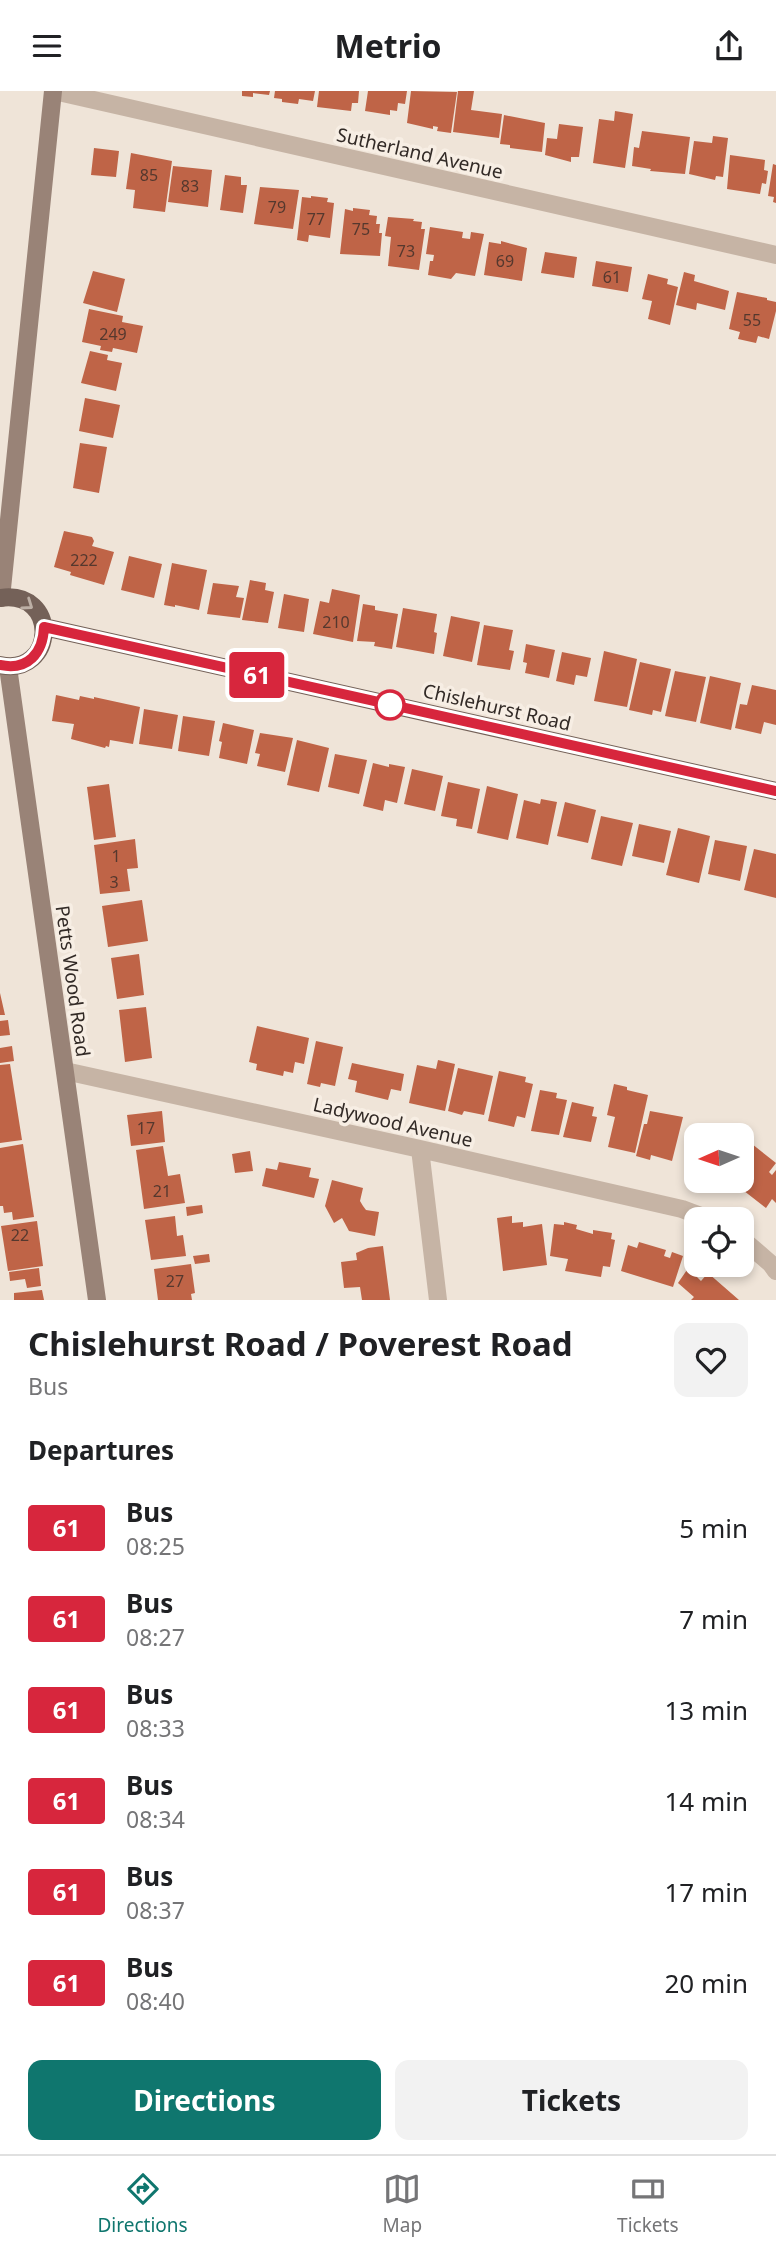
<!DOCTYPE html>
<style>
:root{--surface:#fff;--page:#f2f2f2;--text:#202124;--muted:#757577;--line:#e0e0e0;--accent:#0f766e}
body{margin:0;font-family:"Noto Sans",sans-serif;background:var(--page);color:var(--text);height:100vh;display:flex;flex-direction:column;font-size:26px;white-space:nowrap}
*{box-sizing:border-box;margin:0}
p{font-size:23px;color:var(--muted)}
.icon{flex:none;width:38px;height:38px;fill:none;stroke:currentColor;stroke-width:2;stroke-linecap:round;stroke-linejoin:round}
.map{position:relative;height:1209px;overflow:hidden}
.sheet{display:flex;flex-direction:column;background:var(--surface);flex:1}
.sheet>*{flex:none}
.badge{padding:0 14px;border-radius:5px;font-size:24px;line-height:46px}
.needle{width:46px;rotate:267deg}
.tools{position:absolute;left:684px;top:1032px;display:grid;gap:14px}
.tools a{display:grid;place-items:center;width:70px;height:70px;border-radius:14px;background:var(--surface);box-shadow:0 4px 10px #0003;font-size:35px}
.map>.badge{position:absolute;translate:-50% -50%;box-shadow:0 0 0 4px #fff}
h2{padding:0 28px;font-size:26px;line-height:63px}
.round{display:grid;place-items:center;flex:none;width:74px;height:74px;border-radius:14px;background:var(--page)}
.summary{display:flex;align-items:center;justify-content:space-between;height:119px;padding:0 28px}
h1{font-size:33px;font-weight:700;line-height:52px}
.action{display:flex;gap:14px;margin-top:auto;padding:14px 28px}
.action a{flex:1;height:80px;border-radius:14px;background:var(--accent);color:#fff;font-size:28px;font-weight:700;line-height:80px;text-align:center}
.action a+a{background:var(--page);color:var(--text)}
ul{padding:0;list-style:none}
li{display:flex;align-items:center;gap:21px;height:91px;padding:0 28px}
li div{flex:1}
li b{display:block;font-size:26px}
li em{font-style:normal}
li .badge{min-width:77px;font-weight:700;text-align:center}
header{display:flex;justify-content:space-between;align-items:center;height:91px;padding:0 28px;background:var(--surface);font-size:32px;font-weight:700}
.dock{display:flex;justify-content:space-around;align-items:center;height:98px;border-top:2px solid var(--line);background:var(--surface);font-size:19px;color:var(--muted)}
.dock a{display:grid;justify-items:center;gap:4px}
.dock .current{color:var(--accent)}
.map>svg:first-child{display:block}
</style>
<header><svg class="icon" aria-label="menu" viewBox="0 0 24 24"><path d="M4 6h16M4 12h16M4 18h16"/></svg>Metrio<svg class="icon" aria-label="share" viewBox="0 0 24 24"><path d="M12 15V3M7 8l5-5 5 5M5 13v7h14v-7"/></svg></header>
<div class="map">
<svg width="776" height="1209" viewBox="0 0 776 1209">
<rect width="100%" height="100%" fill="#efe4d8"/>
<!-- building -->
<path fill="#bf6447" d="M242 0H270L269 4 253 2V6L242 5Z
M275 0H315L313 10 299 8 298 13 282 11V8L274 7Z
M319 0H359L358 12H352L351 20 317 16Z
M368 0H407L405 13 398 12 397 20 390 19V24L365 20Z
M411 0 457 1 451 42 437 40 438 36 433 35V38L407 32Z
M458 0H474L471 19 502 23 499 47 453 41Z
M615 20 633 23 625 77 593 72 599 28 614 30Z
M504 24 545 32 542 61 510 57V54L500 53Z
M559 33 583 36 579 66H571V71L545 64 547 47 557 48Z
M642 40 690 46 685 83 650 80 651 78 632 75 634 56 639 57Z
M713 45 728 47 723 86 716 85 715 89 689 83 694 50 712 52Z
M94 57 119 60 116 86 91 84Z
M131 62 172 70 165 121 133 117 135 99 126 98Z
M730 64 765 69 764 79 768 80 766 93 762 92 760 103 727 98Z
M773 73 776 74V112L773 111 774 106 768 105Z
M173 75 212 79 208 116 168 111Z
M225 84 241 86V94H247L243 122 220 119Z
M260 96 299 99 293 138 254 133Z
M311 105 328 107 327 111 334 112 330 147 309 144 308 151 297 149 302 106 311 107Z
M353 117 370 119 369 124 377 125 376 133H380L379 142H382L380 165 340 163 345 118 353 120Z
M388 126 414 128 413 130 422 131 421 138H425L419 179 388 175 391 146 385 145Z
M430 136 463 141 462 147 470 148 471 141 484 143 475 185 456 182 451 188 428 184 430 170H433L434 164 426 163Z
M501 150 527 157 522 190 484 184 489 151 501 153Z
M545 161 577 166 574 187 541 182Z
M596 170 632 176 628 201 592 195Z
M93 180 125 188 117 221 83 212Z
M684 181 695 184 694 190 729 200 725 219 697 212 696 219 676 214Z
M648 183 668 188 667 193 678 196 670 234 648 228 652 210 642 208Z
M737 201 767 207V209L776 211V220L769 248 758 245 756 252 738 248 740 241 729 238Z
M89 218 123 225 122 231 143 235 137 262 113 257 112 261 100 259 101 255 82 251Z
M90 260 108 264 107 269 122 272 116 300 81 292Z
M85 307 120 314 113 347 79 340Z
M80 352 107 356 99 402 73 397Z
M64 440 92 446 94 450 92 455 114 461 104 494 70 484 71 481 54 476Z
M129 465 162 473 154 507 121 499Z
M172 472 207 479 199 519 175 514V516L164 514Z
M250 489 266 492 265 499 274 501 268 532 242 529Z
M213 492 239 495 236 506 244 507 240 527 207 523Z
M332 498 360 504 353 551 313 543 320 510 329 512Z
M284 503 309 508 304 541 278 537Z
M363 513 375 515V519L398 523 392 558 374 555 375 551 357 550Z
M403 517 437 523 434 541 437 542 434 563 396 556Z
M451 525 480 531 472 571 443 565Z
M484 534 513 539 509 559 514 560 510 579 477 574Z
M526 553 555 559 549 587 525 582 527 572 523 571Z
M604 560 637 568 627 616 594 610Z
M562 561 591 567 587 586 576 584 574 594 556 590Z
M640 571 671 578 661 621 653 619 652 624 629 619Z
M675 580 706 586 696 631 665 625Z
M710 585 741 592 731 639 700 632Z
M752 594 776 599V634L764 631 761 643 735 637 740 613 747 614Z
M56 604 79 609 80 605 94 608V606L140 616 133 653 110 649 109 656 106 655 105 657 71 648 74 633 52 630Z
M144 618 178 624 172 658 139 653Z
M183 625 215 630 209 665 178 660Z
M223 632 254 639 247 673 219 667 222 651 219 650Z
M260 642 293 647 285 681 257 675 260 663 255 662Z
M297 649 329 657 319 701 287 694Z
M335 663 367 669 359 703 328 696Z
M373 672 389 676V673L405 676 397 712 385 709 383 720 363 715Z
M412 678 443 685 435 720 404 713Z
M448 691 480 698 472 738 456 735 457 728 441 725Z
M109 693 116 746 94 749 87 696Z
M487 695 518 703 508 749 477 742Z
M541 708 557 711 548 754 516 747 524 709 540 713Z
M565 711 596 719 588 752 557 745Z
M601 725 633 732 622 775 591 768Z
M639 733 671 740 664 772 632 765Z
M678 737 710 745 699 792 666 784Z
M135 748 138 777 127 778 130 800 100 803 94 754Z
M715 749 747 755 740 790 708 783Z
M754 758 776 763V807L744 799Z
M142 809 148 850 108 856 102 815Z
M139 863 144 904 117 908 111 867Z
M0 902 5 924H0Z
M146 916 152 967 125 971 119 919Z
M8 929 10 944 0 945V930Z
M257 935 309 947 304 973 295 971 293 982 284 980 283 985 256 979 257 973 249 971Z
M316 950 343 956 335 995 321 992 320 996 307 993Z
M12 955 14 970 0 972V957Z
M438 969 455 973 445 1020 409 1012 417 974 436 978Z
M352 972 404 983 401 1000 391 998 388 1009 355 1001 357 990 348 988Z
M10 973 22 1049 0 1052V974Z
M458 977 493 985 484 1024 464 1020 462 1024 448 1020Z
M499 980 526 986 525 991 533 993 525 1027 517 1025 514 1036 488 1030Z
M614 993 627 996V999L648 1004 635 1062 608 1056 615 1026 607 1024Z
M540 999 557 1002 556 1007 567 1009 559 1044 531 1040Z
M572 1011 594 1016 592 1025 597 1026 591 1051 563 1046Z
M162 1020 165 1051 131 1055 127 1024Z
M650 1020 683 1026 672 1070 651 1064 650 1069 636 1065 644 1033H647Z
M723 1036 735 1039 734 1045H721Z
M694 1043H696V1074L687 1071Z
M747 1049 776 1072 769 1081 772 1084 776 1079V1112L772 1108 766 1117 739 1096 746 1087 742 1085V1055Z
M23 1053 34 1126 13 1129 12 1121 4 1122 3 1115H0V1057Z
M163 1055 168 1085 180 1083 185 1112 144 1118 136 1059Z
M250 1060 253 1080 235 1082 232 1063Z
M279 1071 311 1077 309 1086 319 1088 314 1107 262 1095 266 1077 277 1079Z
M332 1089 363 1097 360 1110 363 1115 366 1119 379 1121 375 1145 349 1140 342 1127 334 1132 325 1115Z
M202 1114 203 1122 187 1125 186 1116Z
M175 1125 177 1145 183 1144 186 1165 151 1169 145 1129Z
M512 1125V1132L523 1131V1136L542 1133 547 1174 503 1180 497 1127Z
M37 1130 43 1175 8 1180 1 1135Z
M564 1131 577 1134 576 1138 593 1143V1139L612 1142 611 1148 615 1149 610 1176 603 1175 601 1186 565 1180 568 1168 550 1165 554 1133 564 1134Z
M639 1151 666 1159 664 1165 670 1167 672 1161 683 1165 673 1196 621 1180 628 1154 637 1157Z
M383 1155 390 1209H362L360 1196 344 1197 341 1171 357 1169 356 1162 368 1157Z
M209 1163 210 1171 195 1173 193 1165Z
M191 1173 195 1202 191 1203 192 1209H158L154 1178Z
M691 1173 697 1179 694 1183 701 1190 708 1182 739 1209H691L694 1206 678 1192Z
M39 1177 41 1195 27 1197 25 1188 10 1190 9 1181Z
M42 1199 44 1209H14V1202Z"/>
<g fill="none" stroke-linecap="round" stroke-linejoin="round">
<!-- street -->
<path stroke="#c6b4a5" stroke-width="18" d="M54 0 776 164
M65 980 420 1058 682 1118 711 1129
M420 1058 438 1209
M742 1148 771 1173 776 1180"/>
<!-- secondary -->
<path stroke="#998377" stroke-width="18" d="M1 507 53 0
M8 576 97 1209"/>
<!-- primary -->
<path stroke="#746158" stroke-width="18" d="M0 507C60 498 56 586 0 574
M44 536 776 700"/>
</g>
<!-- one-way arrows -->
<defs><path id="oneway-chevron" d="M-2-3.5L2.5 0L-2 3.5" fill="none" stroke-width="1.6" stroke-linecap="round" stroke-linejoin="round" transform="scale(1.75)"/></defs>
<use stroke="#bcafa5" href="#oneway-chevron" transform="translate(28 514) rotate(35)"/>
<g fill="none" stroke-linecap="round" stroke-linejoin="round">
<!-- line casing -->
<g stroke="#fff" stroke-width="16">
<path id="line" d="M0 574C28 580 43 562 44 536L776 700"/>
</g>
<!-- line -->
<use href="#line" stroke="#d7263d" stroke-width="10"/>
</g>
<!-- markers -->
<circle fill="#fff" stroke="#d7263d" stroke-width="3.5" cx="390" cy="614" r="14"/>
<g text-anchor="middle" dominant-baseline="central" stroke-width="7" stroke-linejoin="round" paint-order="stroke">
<!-- number labels -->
<g font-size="16" fill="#55382e">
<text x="149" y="84">85</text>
<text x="190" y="95">83</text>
<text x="277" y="116">79</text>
<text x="316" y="128">77</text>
<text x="361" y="138">75</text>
<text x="406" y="160">73</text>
<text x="505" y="170">69</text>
<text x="612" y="186">61</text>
<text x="752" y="229">55</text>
<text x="113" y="243">249</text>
<text x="84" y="469">222</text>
<text x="336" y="531">210</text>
<text x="116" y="765">1</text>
<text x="114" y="791">3</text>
<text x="146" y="1037">17</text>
<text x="162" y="1100">21</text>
<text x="20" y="1144">22</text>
<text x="175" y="1190">27</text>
</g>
<!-- street labels -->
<g font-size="19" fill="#322a26" stroke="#f7eee4">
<text transform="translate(420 62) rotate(13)">Sutherland Avenue</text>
<text transform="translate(497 616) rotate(13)">Chislehurst Road</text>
<text transform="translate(73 890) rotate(82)">Petts Wood Road</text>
<text transform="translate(393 1031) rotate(13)">Ladywood Avenue</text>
</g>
</g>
</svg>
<div class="tools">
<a><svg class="needle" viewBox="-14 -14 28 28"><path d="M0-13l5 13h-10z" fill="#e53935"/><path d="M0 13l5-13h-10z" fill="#757577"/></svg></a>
<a><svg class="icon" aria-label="locate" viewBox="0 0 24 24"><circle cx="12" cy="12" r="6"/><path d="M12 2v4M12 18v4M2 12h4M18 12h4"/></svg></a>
</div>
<b class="badge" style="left:257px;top:584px;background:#d7263d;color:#fff">61</b>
</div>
<section class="sheet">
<div class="summary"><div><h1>Chislehurst Road / Poverest Road</h1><p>Bus</p></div><a class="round"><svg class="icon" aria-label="heart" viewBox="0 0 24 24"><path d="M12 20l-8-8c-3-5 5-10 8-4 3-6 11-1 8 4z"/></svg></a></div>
<h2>Departures</h2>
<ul>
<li><span class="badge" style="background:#d7263d;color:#fff">61</span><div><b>Bus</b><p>08:25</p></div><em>5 min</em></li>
<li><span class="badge" style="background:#d7263d;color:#fff">61</span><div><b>Bus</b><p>08:27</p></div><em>7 min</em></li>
<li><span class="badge" style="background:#d7263d;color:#fff">61</span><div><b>Bus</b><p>08:33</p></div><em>13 min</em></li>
<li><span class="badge" style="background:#d7263d;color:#fff">61</span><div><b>Bus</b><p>08:34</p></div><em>14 min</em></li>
<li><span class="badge" style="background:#d7263d;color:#fff">61</span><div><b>Bus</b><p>08:37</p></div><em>17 min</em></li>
<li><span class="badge" style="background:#d7263d;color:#fff">61</span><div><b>Bus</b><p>08:40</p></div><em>20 min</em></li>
</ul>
<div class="action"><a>Directions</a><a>Tickets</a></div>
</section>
<nav class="dock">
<a class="current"><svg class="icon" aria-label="directions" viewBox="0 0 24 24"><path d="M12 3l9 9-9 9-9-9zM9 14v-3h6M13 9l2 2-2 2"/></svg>Directions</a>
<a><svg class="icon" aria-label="map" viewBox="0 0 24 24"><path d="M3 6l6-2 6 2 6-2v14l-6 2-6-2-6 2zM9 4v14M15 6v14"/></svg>Map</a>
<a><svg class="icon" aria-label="tickets" viewBox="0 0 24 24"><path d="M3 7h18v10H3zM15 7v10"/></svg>Tickets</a>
</nav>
